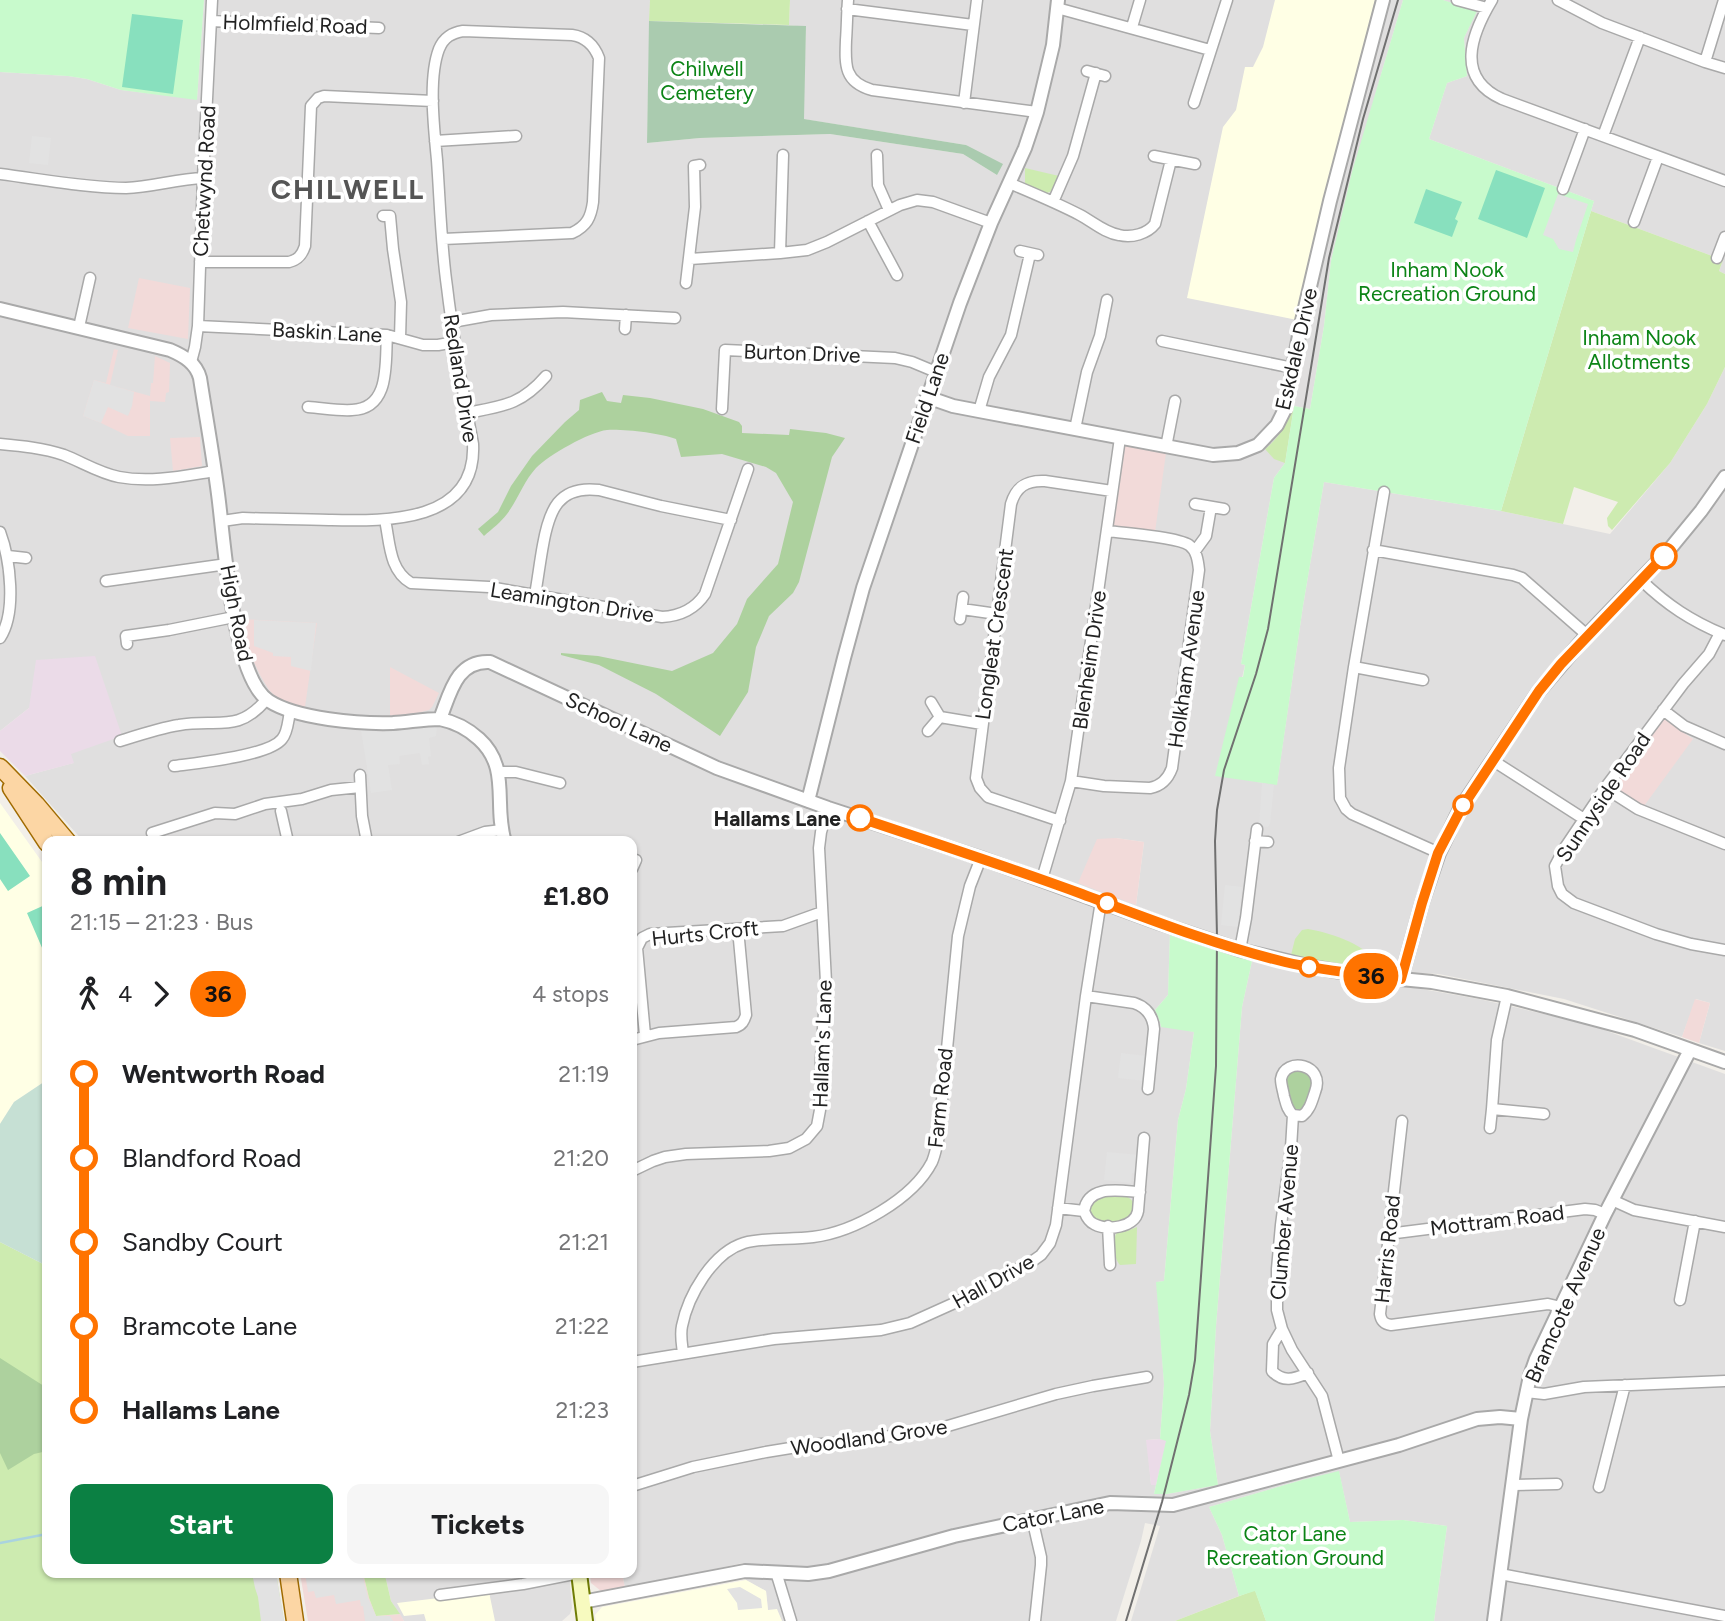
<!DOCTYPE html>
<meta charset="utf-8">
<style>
:root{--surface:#fff;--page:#f6f6f6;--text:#202124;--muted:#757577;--accent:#0b8043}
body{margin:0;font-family:Figtree,sans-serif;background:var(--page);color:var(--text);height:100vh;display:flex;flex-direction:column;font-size:26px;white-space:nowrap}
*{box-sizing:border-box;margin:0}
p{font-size:23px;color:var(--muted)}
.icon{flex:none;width:38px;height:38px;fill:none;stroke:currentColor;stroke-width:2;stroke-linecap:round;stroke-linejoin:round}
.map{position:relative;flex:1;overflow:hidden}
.drawer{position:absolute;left:42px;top:836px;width:595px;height:742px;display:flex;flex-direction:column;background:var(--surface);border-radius:14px;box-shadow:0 2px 5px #0004}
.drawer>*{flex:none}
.badge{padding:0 14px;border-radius:23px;font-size:24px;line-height:46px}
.map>.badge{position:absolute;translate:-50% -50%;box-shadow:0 0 0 4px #fff}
.legs{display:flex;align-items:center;gap:10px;height:77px;padding:0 28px;font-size:23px}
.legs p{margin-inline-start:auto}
.headline{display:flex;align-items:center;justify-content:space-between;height:119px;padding:0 28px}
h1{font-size:38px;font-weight:700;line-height:52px}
.primary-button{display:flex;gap:14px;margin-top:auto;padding:14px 28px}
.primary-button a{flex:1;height:80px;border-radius:14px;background:var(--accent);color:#fff;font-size:28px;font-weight:700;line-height:80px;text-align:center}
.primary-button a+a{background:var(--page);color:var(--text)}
ul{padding:0 28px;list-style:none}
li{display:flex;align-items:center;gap:24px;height:84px;font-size:26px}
li i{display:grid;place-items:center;width:10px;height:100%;margin:0 9px;background:currentColor}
li i::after{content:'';width:18px;height:18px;margin:-9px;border:5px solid;border-radius:50%;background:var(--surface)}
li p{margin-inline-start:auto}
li:first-child i{background:linear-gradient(#0000 50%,currentColor 0)}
li:last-child i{background:linear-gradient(currentColor 50%,#0000 0)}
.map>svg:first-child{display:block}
</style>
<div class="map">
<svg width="1725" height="1621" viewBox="0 0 1725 1621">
<rect width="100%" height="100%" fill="#f2efe9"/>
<!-- residential -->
<path fill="#e0dfdf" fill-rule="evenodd" d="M204 0H650L647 143 700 138 830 134 963 154 997 175 966 145 803 119 806 27 789 25 790 0H1403L1380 78 1331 261 1324 326 1310 409 1294 406 1285 463 1274 478 1241 664 1245 665 1242 678 1239 677 1257 782 1277 784 1303 606 1324 482 1501 511 1610 534 1670 463 1707 404 1725 367V1051L1699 1043 1710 1003 1696 999 1682 1037 1564 999 1439 974 1373 970 1330 964 1277 952 1257 946 1252 960 1311 974 1410 987 1479 999 1557 1017 1596 1027 1725 1074V1621H1434L1447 1526 1403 1520 1350 1522 1339 1472 1302 1480 1209 1507 1222 1535 1239 1596 1175 1621H1131L1160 1526 1145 1523 1141 1541 1116 1621H782L778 1613 768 1610 766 1591 746 1580 743 1563 625 1588 622 1573H632V842H84L25 776 73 763 70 754 29 708 0 731V72L68 76 87 79 121 90 197 99ZM1661 717 1693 739 1612 785ZM1116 838 1144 842 1136 905ZM1170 932 1252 961 1242 1007 1216 1326 1210 1431 1218 1485 1167 1494H1154L1156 1485 1151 1484 1147 1440 1160 1439 1164 1384 1157 1282 1164 1281 1178 1120 1186 1089 1194 1032 1160 1022 1155 1010 1168 995Z
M1443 0H1725V274L1719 271 1723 260 1591 211 1594 201 1429 139 1447 83 1467 76 1464 38 1476 12Z
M378 1573H532V1579L569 1573 572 1608 570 1614 562 1621H404L391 1601 385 1575Z"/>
<!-- commercial -->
<path fill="#f2dad9" d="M139 278 190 288 188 339 128 328Z
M114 349 118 350 110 385 150 396 151 383H153L155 356 170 363 169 392 166 393 165 402 150 401V436H128L101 423 83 416 94 380 106 383Z
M200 437 202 466 173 471 170 438Z
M1120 445 1166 453 1155 532 1109 526Z
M241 619 317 623 305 707 286 703 275 696 269 690 260 675 249 651Z
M390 667 439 693 432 707 429 710 417 713 390 716Z
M1661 717 1693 739 1644 806 1612 785Z
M1116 838 1144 842 1136 905 1078 883 1097 839Z
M1695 999 1710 1003 1699 1043 1682 1037Z
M300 1573H363L369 1598 376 1616 400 1614 404 1621H308Z
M590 1573H622L625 1588 601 1591 591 1583Z"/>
<!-- industrial -->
<path fill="#ebdbe8" d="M95 656 122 736 71 754 74 763 25 776 0 751V731L29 708 36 660Z
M1160 1439 1167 1440 1156 1485H1151L1146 1440Z"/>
<!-- education -->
<path fill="#ffffe5" d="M1275 0H1375L1321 211 1297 320 1187 298 1223 127 1236 110 1245 67H1253L1263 47Z
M0 803 47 869V1080L14 1102 0 1124Z
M746 1580 766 1591 768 1610 777 1609 782 1621H596L595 1615 602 1607Z
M489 1592 495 1621H426L424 1614 404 1616 397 1603Z"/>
<!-- grass -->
<path fill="#cdebb0" d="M650 0H790L789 25 649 21Z
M1025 168 1059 176 1054 190 1045 194 1025 184Z
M1591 211 1723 260 1719 271 1725 274V367L1707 404 1670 463 1612 530 1608 526 1607 518 1618 502 1574 487 1563 524 1501 511Z
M1292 406H1294L1285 463 1274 459 1265 449C1280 437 1287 424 1292 406Z
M1308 929C1327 932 1364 943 1374 961L1373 970 1293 956 1291 955 1295 939 1302 930Z
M1100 1194C1114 1194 1128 1191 1135 1205L1133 1217 1121 1222H1098C1084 1210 1088 1206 1100 1194Z
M1137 1227 1136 1264 1120 1265C1113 1257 1112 1240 1117 1232L1127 1231Z
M0 1242 47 1266V1573H276L284 1621H0Z
M363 1573 385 1575 391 1601 400 1614 376 1616 369 1598Z
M1255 1590 1266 1621H1175Z"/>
<!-- forest -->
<path fill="#add19e" d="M602 392 607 401 621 403 623 395 650 398 703 409 739 422 742 426V433L789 435 790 429 826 433 845 438 832 457 799 582 793 593 769 616 756 647 748 692 720 736 656 694 599 665 561 655V653L598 656 672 671 713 653 737 624 747 599 778 564 793 502 776 473 766 467 722 454 681 457 676 439C659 433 625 429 607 430 589 432 549 455 536 468 524 481 518 499 507 514 501 522 492 529 484 536L478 529 498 512 511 486 532 456 565 422 579 410 580 400Z
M1294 1071H1299L1309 1075 1313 1083 1305 1106 1299 1111 1292 1109C1289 1096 1279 1079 1294 1071Z
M0 1358 47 1388V1451L34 1454 8 1470 0 1453Z"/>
<!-- wetland -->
<path fill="#c6e0d4" d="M47 1080V1266L0 1242V1124L14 1102Z"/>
<!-- cemetery -->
<path fill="#aacbaf" d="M649 21 806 26 804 119 966 145 1003 164 997 175 963 154 830 134 700 138 647 143Z"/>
<!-- park -->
<path fill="#c8facc" d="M0 0H204L197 100 121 90 87 79 68 76 0 72Z
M1403 0H1443L1477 11 1464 38 1467 76 1447 83 1429 139 1594 201 1501 511 1324 482 1303 606 1277 785 1215 776 1239 677H1243L1245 665 1241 664 1274 478 1285 463 1294 406 1310 409 1324 326 1331 261 1352 172Z
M1170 932 1252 961 1242 1007 1216 1326 1210 1431 1218 1485 1167 1494H1154L1166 1441 1160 1439 1164 1384 1156 1282 1164 1281 1178 1120 1186 1089 1194 1032 1161 1027 1160 1022 1155 1010 1168 995Z
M1339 1471 1350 1522 1403 1520 1447 1526 1434 1621H1266L1255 1591 1239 1596 1222 1535 1209 1507 1302 1480Z"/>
<!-- pitch -->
<path fill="#88e0be" d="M132 14 183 20 173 94 122 87Z
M1496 170 1545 188 1527 238 1478 219Z
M1426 189 1462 202 1455 219 1458 221 1452 237 1414 223Z
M0 833 30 876 8 891 0 879Z
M47 904V956L46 957 27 913Z"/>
<!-- parking -->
<path fill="#e2e2e2" d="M32 136 51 138 48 165 29 163Z
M1558 194 1588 204 1576 240 1573 252 1559 249 1553 239 1543 235Z
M94 380 134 392 132 406 128 416 108 407 101 423 83 416Z
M254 620 316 623 311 671 291 666V657L273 656V653L254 646Z
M437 727 436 736 429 738 431 756 428 757 429 764 422 765 420 753 399 756 400 764 388 765 392 790 371 793 361 730 381 732Z
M1262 783 1274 785 1270 824 1268 827 1259 826Z
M1225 885 1242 887 1238 927 1221 925Z
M1121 1053 1147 1056 1144 1081 1118 1078Z
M1107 1152 1140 1155 1138 1174 1132 1173 1131 1183 1104 1180Z
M252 1573H276L284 1621H261L258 1597 255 1588Z
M305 1573H362L368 1598 376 1616H390L393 1621H365L363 1606H361L360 1600 336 1604 334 1595 316 1598 314 1591 308 1592Z
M740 1587 761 1599 762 1608 738 1610 737 1603 727 1589Z"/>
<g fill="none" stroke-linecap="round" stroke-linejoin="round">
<!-- stream -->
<path stroke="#aad3df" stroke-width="2.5" d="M0 1543 47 1534"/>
<!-- minor casing -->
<g stroke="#a9a9a9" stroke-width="13">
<path id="minor" d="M848 0C847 13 847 27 846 40 845 65 844 82 872 90L1037 112
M1457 0 1487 8
M1492 0C1471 35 1455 78 1502 99L1725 181
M1558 0 1602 23 1705 62 1725 68
M1057 8 1210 50
M847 9 973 25
M211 21 379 28
M1132 27 1140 0
M1705 62 1724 0
M1087 71 1105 76
M964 103 977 0
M1194 103 1227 0
M1603 136 1640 37
M435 141 516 136
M877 155 878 185 889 210
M1154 156 1195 164
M0 174C40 179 86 188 126 188 152 187 177 179 203 178
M1009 183C1033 193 1057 203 1080 215 1093 222 1105 233 1119 235 1132 238 1147 234 1155 224L1171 160
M1563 189 1585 129
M1053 202 1073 156 1096 73
M383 216H390L393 249 401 302 400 338
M868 221 897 275
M1634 222 1658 157
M1020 251 1038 255
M780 253 783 155
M1717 258 1725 237
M690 259 780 253 807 250 827 242 900 205 917 200 933 202 991 223
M200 262H289C298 260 302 255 305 246L311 106 318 98 324 96 433 101
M686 283 695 207 694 166 700 165
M452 322 491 315 563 312 675 318
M198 326 387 335 423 345H438L455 342
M79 327 90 278
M625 329 626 315
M1162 341 1293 368
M191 362 195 347 198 326 203 178 212 0
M308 407C323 408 338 411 352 410 391 409 385 362 387 335
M722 409 725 350 895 358 912 362 936 372
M979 411 989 377 1011 335 1030 254
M467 413C503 406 521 405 546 376
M1075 429 1087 372 1100 336 1107 300
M0 444C22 446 43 448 64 455 82 462 99 473 119 477 151 483 183 476 215 471
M1166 447 1175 401
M1384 492 1354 667 1339 768 1340 798 1346 809 1352 814 1439 853
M1195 504 1224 509
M385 520C390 543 389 570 411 583L489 587 662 617C680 616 695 609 705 594L748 469
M222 521 243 518C272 519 300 519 329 520 384 521 477 524 473 444 463 392 453 339 447 287 441 245 440 202 437 160 434 128 428 78 439 49 444 37 452 33 463 31L572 35C586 37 594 45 599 58L593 202C591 217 587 226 572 233L443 239
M0 532C10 559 17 612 0 638
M1373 550 1513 575 1522 578 1587 635
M1195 551 1206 536 1211 507
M8 556 26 558
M1641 580C1667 605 1691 621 1725 635
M106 581 227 564
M535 595C538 578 540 561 543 545 549 511 558 485 599 490L661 506 731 520
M962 609 997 614
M960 619 963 597
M1720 633 1709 654 1683 684 1605 788 1564 849 1555 866 1558 886 1562 894 1574 903 1656 934 1691 944 1725 950
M127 644 126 636 169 630 234 617
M1354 667 1423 680
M1663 710 1684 726 1725 744
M940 717 982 724
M928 731 940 717 931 702
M120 741C139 735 160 728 179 725 217 718 237 734 266 700
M1492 760 1584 819
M174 766C197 763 269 756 282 739 288 732 288 720 290 712
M498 772H516L560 783
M360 775 362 816 367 842
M1071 781 1104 786 1150 788C1161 786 1168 779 1172 768L1199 570C1198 561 1197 551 1189 545 1177 537 1124 533 1107 531
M1605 788 1638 809 1725 844
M281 811 288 842
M1060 821 988 797 980 788 976 778 1011 504C1016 487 1026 480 1045 481L1112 491
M152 833 215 813 235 814 265 804 302 799 331 790 360 787
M1255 841 1268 842
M458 842 485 832 502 830
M632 869 636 860
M1042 879 1071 781 1120 438
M1240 950 1246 918 1257 829
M1086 996 1134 1003C1146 1007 1153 1016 1154 1029L1148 1089
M1507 996 1497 1040 1492 1109 1544 1114
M645 1035 637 948 642 938 650 934 783 926 822 912
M632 1040 659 1033 736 1027C742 1025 744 1021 746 1015L738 929
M1293 1115 1302 1116C1310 1110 1312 1101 1315 1092 1326 1064 1285 1056 1281 1079 1281 1085 1283 1090 1284 1096 1286 1103 1287 1110 1293 1115L1291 1148 1281 1225 1277 1269V1310L1282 1329 1292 1350 1322 1396 1339 1461
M1402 1121 1380 1314C1381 1321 1384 1324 1391 1325L1548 1304 1561 1307
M1490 1128 1492 1109
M632 1171 653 1161 665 1157 686 1154 769 1151 789 1148 806 1139 817 1126 820 1110 821 1059 826 982 819 848 821 832 828 808
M1612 1200 1634 1210 1725 1227
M1058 1208 1084 1211C1088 1184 1120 1191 1140 1192
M1084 1211C1086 1216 1089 1222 1094 1224 1107 1231 1135 1228 1138 1211L1144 1138
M1108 1226 1110 1265
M1388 1234 1585 1209 1595 1210 1605 1214
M1680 1300 1695 1221
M1282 1329 1273 1344 1272 1371C1283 1383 1294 1379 1308 1373
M683 1353C682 1344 680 1335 682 1326 688 1296 712 1253 744 1243 766 1237 791 1240 813 1237 854 1232 913 1199 932 1162 935 1155 936 1148 938 1141L958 936 970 886 981 858
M632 1362 774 1339 881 1330 910 1323 970 1296 1034 1260 1041 1255 1050 1243 1056 1225 1086 996 1101 901
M1526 1392 1544 1394 1584 1387 1725 1381
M1512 1485 1557 1484
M632 1486 693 1467 766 1452 809 1445 859 1441 941 1428 1056 1394 1093 1386 1147 1377
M1599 1487 1625 1385
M1032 1518 1041 1557V1565L1035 1621
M776 1572 791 1621
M1500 1574 1725 1616
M440 1595 523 1584 579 1573"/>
</g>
<!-- tertiary casing -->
<g stroke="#a9a9a9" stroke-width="16">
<path id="tertiary" d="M0 309 170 350C184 356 196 363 200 378 206 417 213 455 218 494 224 537 232 678 269 701 297 719 359 724 393 723 409 722 424 719 440 719 455 722 467 728 479 739 511 768 493 805 505 842
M927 397 953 406 979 411 1213 455 1238 453 1258 445 1277 425 1285 409 1301 325 1330 201 1383 0
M440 719C450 694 456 660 490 662L717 768 828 808 981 858 1159 923 1240 950 1312 967 1359 975 1432 982 1507 996 1635 1030 1725 1062
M808 801 844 658 863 588 960 303 991 223 1025 148 1037 112 1053 45 1058 0
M1401 979 1422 903 1439 853 1460 809 1539 691 1587 635 1669 550 1701 511 1725 477
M582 1602 745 1571 808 1574 829 1571 954 1536 1110 1503 1173 1505 1399 1445 1477 1419 1500 1417 1521 1419
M1494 1621 1521 1419 1530 1376 1536 1359 1605 1214 1690 1050"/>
</g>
<!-- secondary casing -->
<g stroke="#707d05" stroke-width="18">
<path id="secondary" d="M579 1573 585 1621"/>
</g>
<!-- primary casing -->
<g stroke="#a06b00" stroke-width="19">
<path id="primary" d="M0 767 36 804 68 842
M11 788 47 843
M288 1573 295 1621"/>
</g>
<!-- minor -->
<use href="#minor" stroke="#fff" stroke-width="10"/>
<!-- tertiary -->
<use href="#tertiary" stroke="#fff" stroke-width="12"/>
<!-- secondary -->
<use href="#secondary" stroke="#f7fabf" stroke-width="14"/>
<!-- primary -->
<use href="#primary" stroke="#fcd6a4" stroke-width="16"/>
<!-- tram -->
<path stroke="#707070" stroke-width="2" d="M1126 1621 1162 1502 1189 1395 1195 1360 1216 1066 1217 937 1215 841 1217 810 1224 770 1256 674 1268 629 1329 258 1363 119 1398 0"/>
</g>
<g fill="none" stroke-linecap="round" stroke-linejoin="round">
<!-- line-1 casing -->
<g stroke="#fff" stroke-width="16">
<path id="line-1" d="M860 818C935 843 1009 867 1082 894 1149 919 1215 945 1285 962 1323 971 1362 974 1401 979L1422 903 1438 853 1461 809 1539 691 1561 664 1664 556"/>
</g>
<!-- line-1 -->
<use href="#line-1" stroke="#ff7300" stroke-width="10"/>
</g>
<!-- markers -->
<g fill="#fff" stroke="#ff7300" stroke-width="3.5">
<circle cx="1664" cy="556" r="12"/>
<circle cx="1463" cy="805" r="9"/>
<circle cx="860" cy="818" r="12"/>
<circle cx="1107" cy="903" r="9"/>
<circle cx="1309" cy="967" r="9"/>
</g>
<g text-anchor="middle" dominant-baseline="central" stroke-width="7" stroke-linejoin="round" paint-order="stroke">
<!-- street labels -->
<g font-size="21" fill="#222" stroke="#fff">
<text transform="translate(295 24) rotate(2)">Holmfield Road</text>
<text transform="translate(204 181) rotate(-87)">Chetwynd Road</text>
<text transform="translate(327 332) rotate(3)">Baskin Lane</text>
<text transform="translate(1296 349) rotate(-77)">Eskdale Drive</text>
<text transform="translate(802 353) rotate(2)">Burton Drive</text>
<text transform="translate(461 378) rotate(81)">Redland Drive</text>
<text transform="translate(927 398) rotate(-71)">Field Lane</text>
<text transform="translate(572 602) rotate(9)">Leamington Drive</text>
<text transform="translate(237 613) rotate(79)">High Road</text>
<text transform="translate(994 634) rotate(-82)">Longleat Crescent</text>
<text transform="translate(1089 660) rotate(-82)">Blenheim Drive</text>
<text transform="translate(1186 669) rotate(-82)">Holkham Avenue</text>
<text transform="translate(619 722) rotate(25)">School Lane</text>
<text transform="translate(1603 797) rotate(-56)">Sunnyside Road</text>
<text transform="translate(705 933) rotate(-6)">Hurts Croft</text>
<text transform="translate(822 1044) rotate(-88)">Hallam's Lane</text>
<text transform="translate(940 1098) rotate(-84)">Farm Road</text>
<text transform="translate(1497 1220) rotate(-7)">Mottram Road</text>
<text transform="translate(1284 1222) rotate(-85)">Clumber Avenue</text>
<text transform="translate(1387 1249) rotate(-84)">Harris Road</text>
<text transform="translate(993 1281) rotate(-29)">Hall Drive</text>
<text transform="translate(1565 1305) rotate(-66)">Bramcote Avenue</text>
<text transform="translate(869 1437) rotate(-8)">Woodland Grove</text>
<text transform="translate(1053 1515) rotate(-11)">Cator Lane</text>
</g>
<!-- park labels -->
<g font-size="21" fill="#0c8416" stroke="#fff">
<text x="707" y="68">Chilwell<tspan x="707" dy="24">Cemetery</tspan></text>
<text x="1447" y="269">Inham Nook<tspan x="1447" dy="24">Recreation Ground</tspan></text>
<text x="1639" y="337">Inham Nook<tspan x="1639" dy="24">Allotments</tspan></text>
<text x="1295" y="1533">Cator Lane<tspan x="1295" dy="24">Recreation Ground</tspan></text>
</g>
<!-- stop labels -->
<g font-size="21" font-weight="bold" fill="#222" stroke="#fff" text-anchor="end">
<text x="841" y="818">Hallams Lane</text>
</g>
<!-- district labels -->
<g font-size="28" font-weight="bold" letter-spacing="2" fill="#555" stroke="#fff">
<text x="348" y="189">CHILWELL</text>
</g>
</g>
</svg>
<b class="badge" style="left:1371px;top:976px;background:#ff7300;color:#111">36</b>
<section class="drawer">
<div class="headline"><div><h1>8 min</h1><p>21:15 – 21:23 · Bus</p></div><b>£1.80</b></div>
<div class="legs"><svg class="icon" aria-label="walk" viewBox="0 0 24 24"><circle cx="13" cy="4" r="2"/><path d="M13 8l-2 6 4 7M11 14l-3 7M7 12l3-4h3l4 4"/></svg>4<svg class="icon" aria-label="forward" viewBox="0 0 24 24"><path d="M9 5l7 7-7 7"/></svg><b class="badge" style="background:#ff7300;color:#111">36</b><p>4 stops</p></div>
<ul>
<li><i style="color:#ff7300"></i><b>Wentworth Road</b><p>21:19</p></li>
<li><i style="color:#ff7300"></i><span>Blandford Road</span><p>21:20</p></li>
<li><i style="color:#ff7300"></i><span>Sandby Court</span><p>21:21</p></li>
<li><i style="color:#ff7300"></i><span>Bramcote Lane</span><p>21:22</p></li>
<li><i style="color:#ff7300"></i><b>Hallams Lane</b><p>21:23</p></li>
</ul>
<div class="primary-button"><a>Start</a><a>Tickets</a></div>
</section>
</div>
